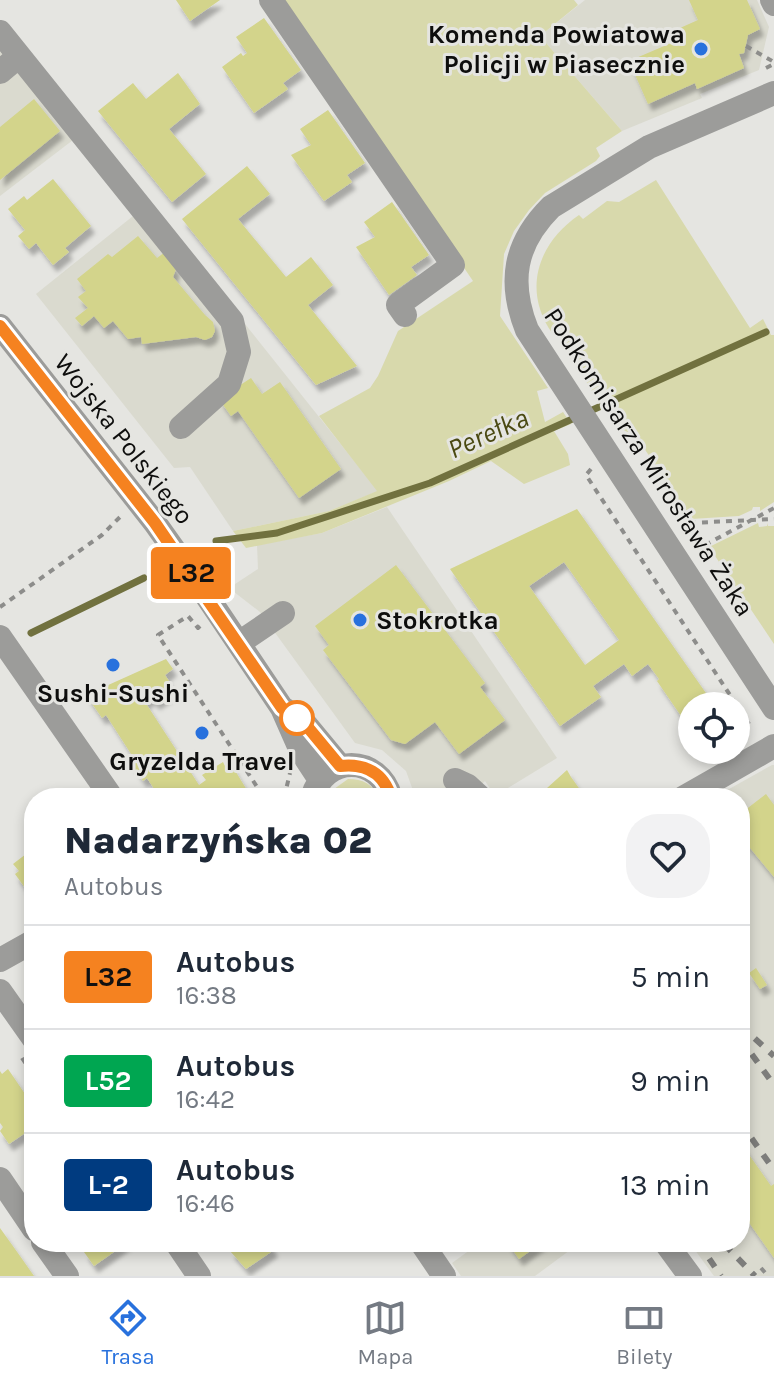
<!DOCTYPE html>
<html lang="pl">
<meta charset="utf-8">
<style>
:root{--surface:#fff;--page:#f2f2f3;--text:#1f2937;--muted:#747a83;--line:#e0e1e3;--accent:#2871dd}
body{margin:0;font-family:Karla,sans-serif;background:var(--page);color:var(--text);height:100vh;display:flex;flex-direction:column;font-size:30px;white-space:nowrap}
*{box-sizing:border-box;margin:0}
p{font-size:26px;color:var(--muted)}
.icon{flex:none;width:44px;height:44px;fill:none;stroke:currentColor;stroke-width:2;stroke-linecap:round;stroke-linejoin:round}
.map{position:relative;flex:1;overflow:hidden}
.side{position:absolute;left:24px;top:788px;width:726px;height:464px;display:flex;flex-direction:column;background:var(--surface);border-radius:32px;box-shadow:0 4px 12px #0003}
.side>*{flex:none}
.badge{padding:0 16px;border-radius:6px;font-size:28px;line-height:52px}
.controls{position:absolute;left:678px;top:692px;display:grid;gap:16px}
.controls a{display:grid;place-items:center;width:72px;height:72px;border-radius:50%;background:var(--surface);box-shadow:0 4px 12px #0003;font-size:40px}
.map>.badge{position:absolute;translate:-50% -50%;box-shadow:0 0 0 4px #fff}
.round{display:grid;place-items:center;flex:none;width:84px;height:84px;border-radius:32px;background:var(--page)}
.headline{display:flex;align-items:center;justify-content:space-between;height:136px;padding:0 40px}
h1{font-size:38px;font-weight:800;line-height:60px}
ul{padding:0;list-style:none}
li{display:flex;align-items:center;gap:24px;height:104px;padding:0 40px;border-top:2px solid var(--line)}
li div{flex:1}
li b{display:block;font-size:30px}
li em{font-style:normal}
li .badge{min-width:88px;font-weight:700;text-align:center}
.menu{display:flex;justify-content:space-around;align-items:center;height:112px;border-top:2px solid var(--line);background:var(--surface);font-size:22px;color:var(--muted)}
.menu a{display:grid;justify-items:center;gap:4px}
.menu .current{color:var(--accent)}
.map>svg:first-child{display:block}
</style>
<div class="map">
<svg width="774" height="1276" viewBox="0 0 774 1276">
<defs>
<filter id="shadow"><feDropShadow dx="4" dy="7" stdDeviation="2" flood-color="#0004"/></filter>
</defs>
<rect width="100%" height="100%" fill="#e5e5e1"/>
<!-- built -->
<path fill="#dadacf" d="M585 0H757L769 27 759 70 700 94 702 98 622 131 540 36Z
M0 49 88 127 378 491 329 511 233 531 190 467 174 468 36 294 133 216 73 140 0 196Z
M387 507 557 758 495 796 485 781 467 798 415 796 406 771 382 750 355 743 260 612 229 588 258 569 257 545 322 533Z
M772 765H774V1276H714L689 1242H740V798H713Z
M481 1242H581L535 1276H461L452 1263Z"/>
<!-- green -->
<path fill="#d8d9ac" d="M282 0H574L578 5 540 36 622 131 596 148 600 156 596 161 545 193 529 210 514 231 504 254 500 316 548 388 537 391 545 422 563 412 571 424 554 431 568 454 570 465 524 484 491 461 449 481 322 533 246 548 233 531 329 511 377 491 319 416 370 388 378 376 398 331 473 281Z
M656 180 750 328 763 319 771 335H774V502L760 511V507H753L752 510 739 516 691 519 640 442 629 433 615 425 604 400 596 397 562 346 570 340 561 328 552 333C522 290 538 243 579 215L583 219 607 201 619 202Z
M758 523 759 527 767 526 768 523V526H774V644L709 547Z
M348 779C363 779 373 784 378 798H329L334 789Z"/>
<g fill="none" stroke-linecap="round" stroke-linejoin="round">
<!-- stream -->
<path stroke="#71713f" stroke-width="7" d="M216 541 277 533 430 483 766 332
M31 633 144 578"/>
</g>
<!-- building -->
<path fill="#d3d48b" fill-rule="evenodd" filter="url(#shadow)" d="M176 0H220L190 21Z
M689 0H747L760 29 748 35 744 53 739 54 744 68 697 89 695 83 648 104 629 61 676 41 671 32 698 20Z
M264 18 301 70 283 83 288 89 254 113 222 67 241 53 243 56 247 53 236 37Z
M178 73 200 104 169 129 206 174 172 202 98 111 133 83 146 99Z
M34 99 60 131 0 180V127Z
M328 110 365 163 347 175 352 182 324 201 291 155 311 145 300 129Z
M247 166 270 194 238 219 286 277 311 257 333 285 308 305 357 366 316 385 182 219Z
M53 179 91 226 65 248 69 252 53 265 36 243 29 249 18 236 25 230 8 209 24 196 27 200Z
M392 202 429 255 411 267 417 275 389 295 356 247 375 237 364 222Z
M138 236 157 258 165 252 176 269 173 277 205 315 213 322 215 331 212 337 205 340 196 337 142 344 141 337 128 339 113 321 104 328 94 316 82 326 75 318 88 308 78 297 86 291 77 279 108 254 112 257Z
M251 378 262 394 280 382 341 469 299 498 238 411 231 416 219 399Z
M577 509 715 706H692V732L657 681 659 679 648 664 632 676 624 664 593 686 601 697 560 726 450 569ZM564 562 619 640 585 665 529 586Z
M396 565 485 683 480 687 505 720 459 754 435 722 405 744 391 740 323 650 329 645 315 626Z
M166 659 173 669 165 675 175 690 156 703 152 698 145 702 199 785 206 780 202 775 223 762 226 768 231 764 250 795 249 798H160L147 778 143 781 129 760 133 757 106 715 102 718 86 695Z
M567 770 571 777 586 798H554L547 788Z
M766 794 774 805V877L740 836V814Z
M26 854 34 865V888L28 892 15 874 19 871 13 864Z
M756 968 767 985 760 989 749 973Z
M8 1069 34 1107V1127L9 1144 0 1131 3 1127 0 1123V1071L2 1074Z
M740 1142 771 1186 774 1184V1258L740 1210Z
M0 1228 20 1256 34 1276H0Z
M83 1242H128L94 1266 84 1252 88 1250Z
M245 1242H269L274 1250 246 1269 230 1251Z
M507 1242H543L519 1259Z"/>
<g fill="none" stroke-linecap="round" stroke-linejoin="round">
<!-- path -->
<path stroke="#8d8d8b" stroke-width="4" stroke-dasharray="6 6" stroke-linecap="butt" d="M746 46 774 62
M766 68 774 64
M591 469 586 475 749 724
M690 523 774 519
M705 545 774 508
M0 607 102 535 122 515
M200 626 198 628 188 616 158 635 263 796 271 798
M284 798 290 773
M22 1058 34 1076
M761 1268 768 1276"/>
<!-- minor -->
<path stroke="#9c9c9a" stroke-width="24" d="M271 0 453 265 398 305 405 315
M772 0 774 4
M0 32 232 321 239 352 229 384 181 427
M0 72 19 56
M774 93 649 147 551 207C514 244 508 282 527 330L774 708
M0 326 155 523 204 592 282 708 301 751 320 780
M0 637 112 798
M239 643 283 613
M284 709 306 725 340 766
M455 780 468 786 481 798
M312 798C324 754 379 754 391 798
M683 798 774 746
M0 960 34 941
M0 991 34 1039
M0 1179 34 1229
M43 1242 67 1276
M176 1242 199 1276
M421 1242 444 1276
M665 1242 690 1276"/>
<!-- rail -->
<path stroke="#7d7d7b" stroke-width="6" stroke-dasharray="10 10" stroke-linecap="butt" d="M740 1025 774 1056
M740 1038 774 1085
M740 1122 774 1170
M698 1242 721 1276
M724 1244 755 1276"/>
</g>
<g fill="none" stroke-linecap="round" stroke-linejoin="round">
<!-- line casing -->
<g stroke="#fff" stroke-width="18">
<path id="line" d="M0 326 155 523 282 708 306 725 340 766C365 763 384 773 391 798"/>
</g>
<!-- line -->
<use href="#line" stroke="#f58220" stroke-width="12"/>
</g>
<!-- markers -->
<g fill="#2871dd" stroke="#e5e5e1" stroke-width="3">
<circle cx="701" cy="49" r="8"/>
<circle cx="360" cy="620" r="8"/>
<circle cx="113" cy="665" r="8"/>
<circle cx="202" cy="733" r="8"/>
</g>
<circle fill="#fff" stroke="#f58220" stroke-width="4" cx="297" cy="718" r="16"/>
<g text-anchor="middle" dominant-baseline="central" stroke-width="6" stroke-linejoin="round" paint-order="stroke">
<!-- poi labels -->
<g font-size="26" font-weight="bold" fill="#0e0e0d" stroke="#e5e5e1">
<text x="685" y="34" text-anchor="end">Komenda Powiatowa<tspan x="685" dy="30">Policji w Piasecznie</tspan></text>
<text x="376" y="620" text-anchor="start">Stokrotka</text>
<text x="113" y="693">Sushi-Sushi</text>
<text x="202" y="761">Gryzelda Travel</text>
</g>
<!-- street labels -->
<g font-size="26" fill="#0e0e0d" stroke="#e5e5e1">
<text transform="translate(124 439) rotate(52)">Wojska Polskiego</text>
<text transform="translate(649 462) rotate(57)">Podkomisarza Mirosława Żaka</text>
</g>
<!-- water labels -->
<g font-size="28" font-style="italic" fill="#4a4912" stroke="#e5e5e1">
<text transform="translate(488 433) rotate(-24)">Perełka</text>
</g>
</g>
</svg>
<div class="controls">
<a><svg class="icon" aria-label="locate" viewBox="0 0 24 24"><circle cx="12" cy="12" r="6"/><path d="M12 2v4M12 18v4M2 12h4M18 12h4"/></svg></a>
</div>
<b class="badge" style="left:191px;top:573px;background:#f58220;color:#111">L32</b>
<section class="side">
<div class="headline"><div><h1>Nadarzyńska 02</h1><p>Autobus</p></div><a class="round"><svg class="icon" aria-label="heart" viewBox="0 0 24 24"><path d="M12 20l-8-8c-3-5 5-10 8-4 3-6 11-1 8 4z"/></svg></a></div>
<ul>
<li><span class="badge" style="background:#f58220;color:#111">L32</span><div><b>Autobus</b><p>16:38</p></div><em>5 min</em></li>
<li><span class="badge" style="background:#00a651;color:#fff">L52</span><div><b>Autobus</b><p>16:42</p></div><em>9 min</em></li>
<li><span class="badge" style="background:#003b80;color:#fff">L-2</span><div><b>Autobus</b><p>16:46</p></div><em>13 min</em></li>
</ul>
</section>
</div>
<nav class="menu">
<a class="current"><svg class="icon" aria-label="directions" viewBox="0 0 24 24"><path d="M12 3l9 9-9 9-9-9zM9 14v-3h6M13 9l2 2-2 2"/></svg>Trasa</a>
<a><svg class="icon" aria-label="map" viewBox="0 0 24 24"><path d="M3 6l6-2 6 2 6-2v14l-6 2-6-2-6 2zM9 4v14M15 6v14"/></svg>Mapa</a>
<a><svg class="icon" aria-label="tickets" viewBox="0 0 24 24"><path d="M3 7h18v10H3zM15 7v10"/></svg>Bilety</a>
</nav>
